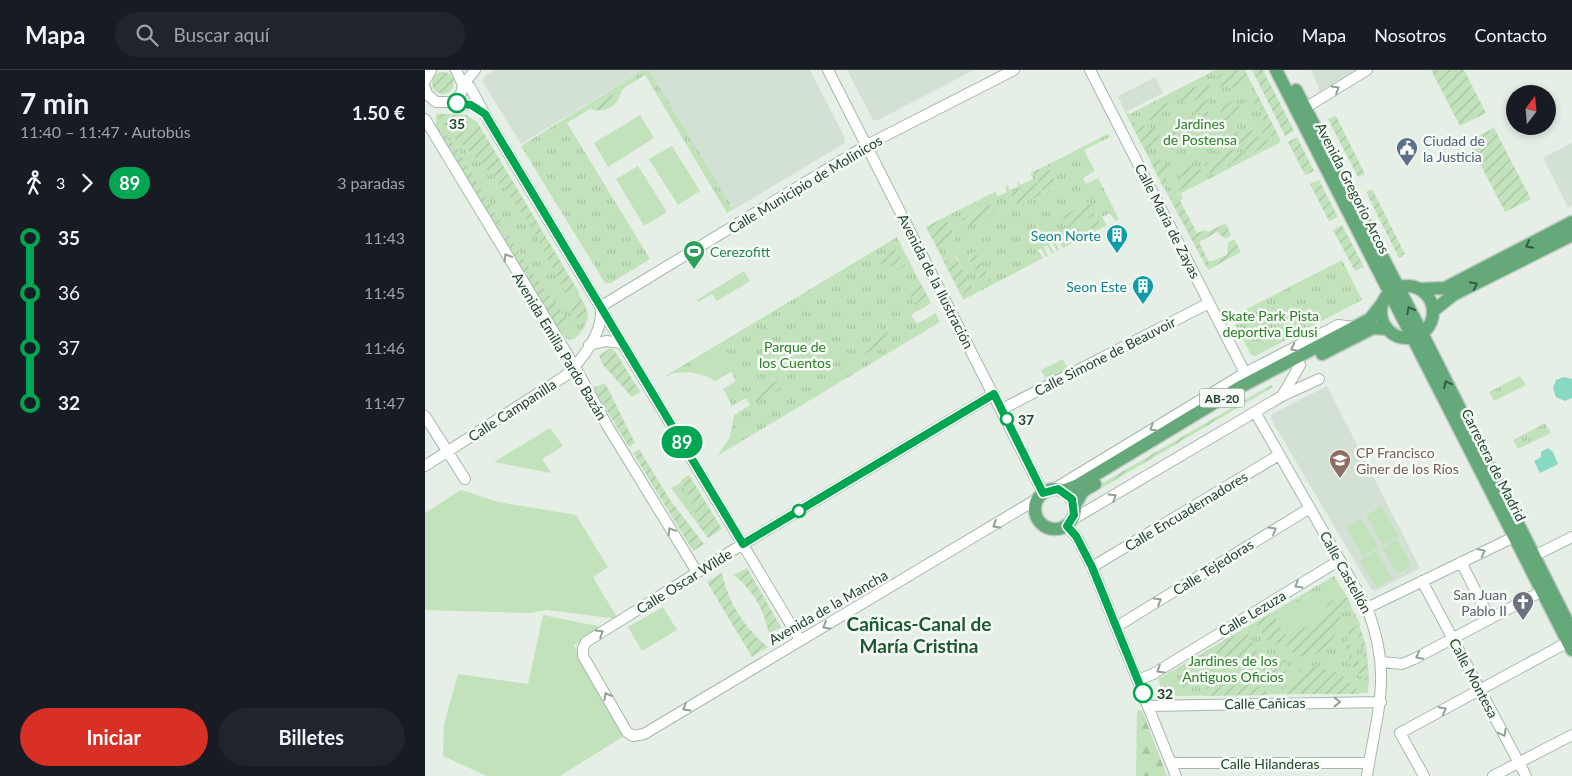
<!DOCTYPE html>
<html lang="es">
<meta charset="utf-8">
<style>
:root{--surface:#171b24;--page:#20242c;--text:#f1f3f6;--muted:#9ea1a6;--line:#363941;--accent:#d93025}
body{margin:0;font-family:Lato,sans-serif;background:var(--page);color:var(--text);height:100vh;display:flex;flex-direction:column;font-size:19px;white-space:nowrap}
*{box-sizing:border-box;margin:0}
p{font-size:16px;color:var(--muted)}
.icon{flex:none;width:28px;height:28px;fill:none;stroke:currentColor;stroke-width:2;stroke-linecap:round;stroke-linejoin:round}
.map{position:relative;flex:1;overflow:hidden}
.details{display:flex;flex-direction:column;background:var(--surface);width:425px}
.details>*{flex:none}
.badge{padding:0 10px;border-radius:16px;font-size:18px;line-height:32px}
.needle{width:32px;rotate:16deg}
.controls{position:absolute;left:1081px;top:15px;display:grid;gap:10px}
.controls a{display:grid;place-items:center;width:50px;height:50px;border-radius:50%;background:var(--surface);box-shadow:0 2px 8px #0003;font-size:25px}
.map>.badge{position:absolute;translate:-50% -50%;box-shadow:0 0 0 2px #fff}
.legs{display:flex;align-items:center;gap:8px;height:55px;padding:0 20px;font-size:16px}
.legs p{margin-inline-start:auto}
.head{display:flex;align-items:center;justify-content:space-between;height:85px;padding:0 20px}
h1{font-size:28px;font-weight:700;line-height:38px}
.primary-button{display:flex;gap:10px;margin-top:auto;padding:10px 20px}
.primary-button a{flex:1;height:58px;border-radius:30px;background:var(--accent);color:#fff;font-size:20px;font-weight:700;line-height:58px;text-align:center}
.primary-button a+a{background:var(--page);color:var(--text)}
ul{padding:0 20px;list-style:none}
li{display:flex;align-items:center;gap:18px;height:55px;font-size:19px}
li i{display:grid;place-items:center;width:8px;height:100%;margin:0 6px;background:currentColor}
li i::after{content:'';width:12px;height:12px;margin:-6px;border:4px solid;border-radius:50%;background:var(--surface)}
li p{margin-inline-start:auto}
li:first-child i{background:linear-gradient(#0000 50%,currentColor 0)}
li:last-child i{background:linear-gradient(currentColor 50%,#0000 0)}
header{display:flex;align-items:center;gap:30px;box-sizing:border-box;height:70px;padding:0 25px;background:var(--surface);border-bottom:1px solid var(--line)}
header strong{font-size:24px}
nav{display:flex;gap:28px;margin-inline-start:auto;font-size:18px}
.search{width:350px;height:45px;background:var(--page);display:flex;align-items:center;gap:12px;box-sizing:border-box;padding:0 18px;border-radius:28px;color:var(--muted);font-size:19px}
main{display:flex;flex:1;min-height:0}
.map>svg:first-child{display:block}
</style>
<header>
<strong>Mapa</strong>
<div class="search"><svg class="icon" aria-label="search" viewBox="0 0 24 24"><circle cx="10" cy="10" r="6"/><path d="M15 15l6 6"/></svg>Buscar aquí</div>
<nav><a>Inicio</a><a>Mapa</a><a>Nosotros</a><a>Contacto</a></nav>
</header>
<main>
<section class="details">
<div class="head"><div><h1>7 min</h1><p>11:40 – 11:47 · Autobús</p></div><b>1.50 €</b></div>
<div class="legs"><svg class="icon" aria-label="walk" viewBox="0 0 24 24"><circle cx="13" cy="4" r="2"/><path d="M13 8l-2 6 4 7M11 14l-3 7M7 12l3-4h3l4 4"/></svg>3<svg class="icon" aria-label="forward" viewBox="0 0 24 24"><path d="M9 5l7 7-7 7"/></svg><b class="badge" style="background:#00a651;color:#fff">89</b><p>3 paradas</p></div>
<ul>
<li><i style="color:#00a651"></i><b>35</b><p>11:43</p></li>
<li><i style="color:#00a651"></i><span>36</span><p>11:45</p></li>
<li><i style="color:#00a651"></i><span>37</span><p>11:46</p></li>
<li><i style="color:#00a651"></i><b>32</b><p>11:47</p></li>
</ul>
<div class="primary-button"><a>Iniciar</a><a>Billetes</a></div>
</section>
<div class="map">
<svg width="1147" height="706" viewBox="0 0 1147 706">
<defs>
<pattern id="forest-firs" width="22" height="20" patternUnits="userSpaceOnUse" patternTransform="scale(1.25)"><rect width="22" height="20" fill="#c2e2bc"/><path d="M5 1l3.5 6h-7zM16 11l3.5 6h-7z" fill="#a6c3a2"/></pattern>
<pattern id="park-tufts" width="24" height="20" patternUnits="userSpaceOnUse" patternTransform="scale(1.25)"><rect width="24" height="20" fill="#c2e2bc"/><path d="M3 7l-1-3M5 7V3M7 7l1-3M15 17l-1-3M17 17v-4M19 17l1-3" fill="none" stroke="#a6c3a2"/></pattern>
<pattern id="garden-furrows" width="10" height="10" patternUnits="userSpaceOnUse" patternTransform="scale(1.25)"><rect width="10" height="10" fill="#c2e2bc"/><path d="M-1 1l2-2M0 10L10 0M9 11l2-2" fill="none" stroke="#a6c3a2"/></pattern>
</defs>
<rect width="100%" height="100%" fill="#e5efe6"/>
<!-- built -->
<path fill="#d3e0d4" d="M70 0H218L96 74 57 11 60 6Z
M224 0H385L420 68V73L308 140Z
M422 0H549L453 50H448Z
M886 0H931L895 21Z
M730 7 738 23 700 42 693 26Z
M1147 73V135L1143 137 1118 88Z
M902 316 995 498 951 521 946 519 846 349 847 344Z"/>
<!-- grass -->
<path fill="#c2e2bc" d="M215 45 229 68 183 97 169 73Z
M247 76 275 121 253 135 224 89Z
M213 96 242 142 219 156 191 109Z
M319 201 325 211 292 231 287 224 273 232 272 230Z
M296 284 302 294 281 306 265 302Z
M638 289 643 300 622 311 616 300Z
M125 358 138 376 117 389 126 403 69 392Z
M36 420 73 432 151 445 183 497 168 507 193 549 122 540 106 543 0 540V443Z
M956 436 974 466 958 474 941 446Z
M936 449 953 477 938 486 921 457Z
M972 469 987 495 972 504 957 478Z
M951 481 967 508 952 518 935 491Z
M916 517 920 523 902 534 900 545 863 568 850 547 888 524 897 528Z
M238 537 252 560 217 581 203 557Z
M118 545 177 557 149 575 199 666 135 706H62L18 686 19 654 33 604 103 614Z"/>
<!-- forest -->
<path fill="url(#forest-firs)" d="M717 640 742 706H711L712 641Z"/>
<!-- park -->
<path fill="url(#park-tufts)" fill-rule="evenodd" d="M218 0H224L308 139 302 143 220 5 142 53 225 189 186 213H180L96 76Z
M790 0H820L856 72 745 129 700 42 705 44Z
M11 44 41 45 52 52 153 221C155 229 162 236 163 244 163 254 152 273 142 269L134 261 11 56Z
M683 64 685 67 659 80 670 101 658 108 661 114 673 108 694 149 690 151 685 143 677 147 682 155 677 158 673 150 646 163 650 172 638 178 632 169 630 171 634 180 632 181 627 172 624 174 629 183 627 184 622 175 619 177 623 186 621 187 616 178 613 180 618 188 538 230 536 225 547 219 531 186 519 192 512 178 531 169 520 147 570 122 573 126 582 122 580 117 582 115 585 120 593 117 592 110 595 115 608 109 606 103 608 102 619 123 633 116 622 95Z
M472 167 495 213 483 220 493 238 505 231 506 233 486 245 492 254 511 243 515 252 292 386 305 367 309 345 325 335 321 328 307 336 298 319 311 311 306 302 290 311 281 306 302 294 296 284 265 302 248 303 237 308Z
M917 190 937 230 830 286 826 285 806 247Z
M1095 306 1101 315 1069 331 1064 322Z
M1120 353 1126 363 1093 379 1088 370Z
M257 412 277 455 278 461 246 418Z
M909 506 916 517 897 528 887 524 850 547 863 568 900 545 902 534 920 523C937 560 946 580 943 623L753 626 737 621 733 609ZM851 585 859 589 862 598 848 609 840 604 839 591 843 587Z"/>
<!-- garden -->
<path fill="url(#garden-furrows)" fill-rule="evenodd" d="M806 0H820L825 11 811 18 799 15 791 19 792 6Z
M827 0H838L869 61 860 66Z
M1006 0H1039L1061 43 1035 56Z
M7 13a11 11 0 1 1 22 0a11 11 0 1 1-22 0Z
M785 10 784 23 768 31 758 32 754 26Z
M197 19C194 36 181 44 165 39Z
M832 24 855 69 834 62 831 57 838 52C839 43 837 38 828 33L821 37 818 32Z
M784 29 782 55 772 60 765 47 770 44 771 36Z
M811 29 816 39 805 45 804 54 799 57 795 49 796 36Z
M747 30 751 35 737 42 735 53 716 47Z
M11 44 41 45 46 49 24 61Z
M911 46 940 104 933 107 903 49Z
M759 50 766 63V72L758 75 740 71 741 60Z
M705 51 735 61 734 73 720 80Z
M52 52 153 221 142 228C112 161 84 115 29 67Z
M11 56 34 81 78 157 74 159Z
M1069 58 1106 129 1080 142 1043 71Z
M826 59 831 66 848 72 829 82 800 72 801 63 807 60 816 63Z
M872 67 889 101 880 105 863 72Z
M800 78 823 85 785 104 779 94 791 88 792 82Z
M732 87 744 97 739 119 725 91Z
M622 95 633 116 619 123 608 102Z
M768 96 774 97 779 108 751 122 756 100Z
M894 110 913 147 904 151 885 114Z
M610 111 617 124 593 136 586 123Z
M947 119 980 184 974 188 941 122Z
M756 124 758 128 755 131 772 163 781 160 783 162 801 153 806 165 801 169 792 162 774 172 784 192 802 185 803 173 809 169 816 182 783 200 745 129Z
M664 132 670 145 643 159 637 146Z
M565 134 570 143 541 157 537 149Z
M520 147 531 169 512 178 501 157Z
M673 149 677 158 650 172 645 163Z
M917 155 939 197 930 201 908 160Z
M82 163 104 198 146 254 134 261 78 166Z
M471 179 480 196 470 202 466 196 459 200 453 189Z
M550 181 566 210 558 214 542 185Z
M530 186 548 219 536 225 519 192Z
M495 212 505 231 493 238 482 220Z
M155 228 162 241 158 257 143 236Z
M461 260 467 269 433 288 431 284 452 272 450 267Z
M186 278 190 281 215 322 207 327 178 295 174 285Z
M353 310 357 317 331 332 327 325Z
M180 313 210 373 204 377 168 318Z
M846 315 848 317 658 429 664 421Z
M214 379 245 430 279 474 268 481 208 383Z
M264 405 297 459 283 468 278 461 256 410Z
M322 498 356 557 344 564C339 540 329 520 308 505Z
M297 503C303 533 320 558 343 577L327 587 282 512Z
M920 523 926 535 917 540 908 572 900 576 896 583 872 587 860 574 843 572 830 553 847 543 863 568 900 545 902 534Z
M930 542 941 576 944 615 923 592 924 583 920 576ZM933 548 935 555 932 557 939 591H928L925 574Z
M820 560 832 580 825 594 781 600 773 587Z
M838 597a12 12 0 1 1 24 0a12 12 0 1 1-24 0Z
M897 596 905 602H914L935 624H853L854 622 869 612 875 599Z
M753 610a9 9 0 1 1 18 0a9 9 0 1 1-18 0Z
M826 608 831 616 841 621 842 625 778 626 783 614Z"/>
<!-- water -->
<path fill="#88d9c3" d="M1139 307 1147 309V328L1140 331 1131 327 1128 318 1131 310Z
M1123 378 1128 382 1133 394 1115 403 1109 391 1116 387V382Z"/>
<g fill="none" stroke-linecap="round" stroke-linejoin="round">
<!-- minor casing -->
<g stroke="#a6b8aa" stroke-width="12">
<path id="minor" d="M403 0 618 423
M665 0 820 303
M0 11 6 0
M38 15 45 17 58 41 375 570
M38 15 50 0
M0 18 2 24 11 32H27L36 24 38 15 31 0
M27 32 46 35 58 41
M880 38 942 0
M0 49 150 297 183 357 272 502
M175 237 442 75 589 0
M164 275 181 271 196 273
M569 324 305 482 161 572 158 578V586L202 662 208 666 219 664 612 429
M857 326 894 309
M577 339 784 233
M830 342 942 538C968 605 952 640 942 706
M0 346 40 409
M0 396 140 306C157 290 178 263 176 239
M629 419 820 303 913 255 929 257
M645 451 857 326 875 295
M642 456 651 466 667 497 751 706
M1109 486 1147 467
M1036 492 1065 549
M667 497 854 385
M997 511 1101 706
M942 538 1089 467
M691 557 885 438
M957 592 977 594 989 589 1117 521
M713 610 728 604 915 490
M723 636 956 632
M746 693H944
M999 706 975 663 1143 572
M1068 706 1147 665"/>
</g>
<!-- major casing -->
<g stroke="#c1cbc4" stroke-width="15">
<path id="major" d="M851 0 1147 580
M871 20 997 263 1147 561
M956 242a26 26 0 1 1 52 0a26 26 0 1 1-52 0Z
M996 219 1020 218 1147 152
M1008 241 1028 225 1147 165
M897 284 948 258 962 259
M610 439a20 20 0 1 1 40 0a20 20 0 1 1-40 0Z
M637 421 653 415 817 316 945 249 956 235
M650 435 658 421 670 414"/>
</g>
<!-- minor -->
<use href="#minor" stroke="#fff" stroke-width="10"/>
<!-- major -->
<use href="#major" stroke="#65a97b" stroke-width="12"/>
</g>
<!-- one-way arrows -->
<defs><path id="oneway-chevron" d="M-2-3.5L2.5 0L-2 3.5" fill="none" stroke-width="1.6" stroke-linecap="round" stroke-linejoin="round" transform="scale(1.25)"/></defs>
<g stroke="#90a296">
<use href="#oneway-chevron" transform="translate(911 19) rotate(-31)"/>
<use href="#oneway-chevron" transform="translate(82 187) rotate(-121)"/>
<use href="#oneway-chevron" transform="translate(869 278) rotate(153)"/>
<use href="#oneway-chevron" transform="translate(728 358) rotate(149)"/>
<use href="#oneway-chevron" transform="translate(688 427) rotate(-32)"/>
<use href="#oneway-chevron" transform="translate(571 455) rotate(149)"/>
<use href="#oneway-chevron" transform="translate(848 460) rotate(-31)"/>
<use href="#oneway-chevron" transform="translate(246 461) rotate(-122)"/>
<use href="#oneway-chevron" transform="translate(1057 482) rotate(-26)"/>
<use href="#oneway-chevron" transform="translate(873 515) rotate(149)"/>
<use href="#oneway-chevron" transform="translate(733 531) rotate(-32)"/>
<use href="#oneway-chevron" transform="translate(401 556) rotate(149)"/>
<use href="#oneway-chevron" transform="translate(175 563) rotate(-32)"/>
<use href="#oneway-chevron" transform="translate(994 586) rotate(152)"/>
<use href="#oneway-chevron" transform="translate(735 600) rotate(149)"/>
<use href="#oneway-chevron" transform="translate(182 626) rotate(-120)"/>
<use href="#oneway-chevron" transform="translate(912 632)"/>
<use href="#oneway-chevron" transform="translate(261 638) rotate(149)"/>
<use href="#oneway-chevron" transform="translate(1018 640) rotate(-28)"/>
<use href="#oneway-chevron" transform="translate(1078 663) rotate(62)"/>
</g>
<g stroke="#325d40">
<use href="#oneway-chevron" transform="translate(1104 175) rotate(153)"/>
<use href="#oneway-chevron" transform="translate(1049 215) rotate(-27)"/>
<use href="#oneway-chevron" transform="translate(985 240) rotate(-118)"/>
<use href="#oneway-chevron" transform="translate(1022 314) rotate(-116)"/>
</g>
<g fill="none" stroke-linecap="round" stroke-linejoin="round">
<!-- line-1 casing -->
<g stroke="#fff" stroke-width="11">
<path id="line-1" d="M32 33 46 35 60 44 318 474 569 324 618 423 633 419 647 429 649 445 642 456 651 466 667 497 718 623"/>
</g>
<!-- line-1 -->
<use href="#line-1" stroke="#00a651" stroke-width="8"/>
</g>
<!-- icons -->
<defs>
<g id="civic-pin" transform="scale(1.125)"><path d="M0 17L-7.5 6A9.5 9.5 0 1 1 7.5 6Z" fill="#5c6f8a" stroke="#f6fbf6"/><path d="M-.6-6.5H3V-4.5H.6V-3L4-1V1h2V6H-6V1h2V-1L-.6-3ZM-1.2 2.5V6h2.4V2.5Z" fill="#fff"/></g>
<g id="building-pin" transform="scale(1.125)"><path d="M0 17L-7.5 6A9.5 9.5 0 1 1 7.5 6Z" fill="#0f9aa8" stroke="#f6fbf6"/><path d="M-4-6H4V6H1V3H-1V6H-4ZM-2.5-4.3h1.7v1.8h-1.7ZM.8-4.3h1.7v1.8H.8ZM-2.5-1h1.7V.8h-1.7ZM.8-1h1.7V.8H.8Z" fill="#fff"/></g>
<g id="stadium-pin" transform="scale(1.125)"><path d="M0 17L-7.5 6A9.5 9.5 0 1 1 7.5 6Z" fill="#2e9e5b" stroke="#f6fbf6"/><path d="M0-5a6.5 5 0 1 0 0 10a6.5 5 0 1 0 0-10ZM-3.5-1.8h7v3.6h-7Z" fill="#fff"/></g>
<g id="school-pin" transform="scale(1.125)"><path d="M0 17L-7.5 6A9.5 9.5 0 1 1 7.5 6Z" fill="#8d6e63" stroke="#f6fbf6"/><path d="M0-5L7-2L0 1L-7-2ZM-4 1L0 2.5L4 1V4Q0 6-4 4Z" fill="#fff"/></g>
<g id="church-pin" transform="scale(1.125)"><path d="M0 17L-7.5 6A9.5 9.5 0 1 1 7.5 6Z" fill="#6b7280" stroke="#f6fbf6"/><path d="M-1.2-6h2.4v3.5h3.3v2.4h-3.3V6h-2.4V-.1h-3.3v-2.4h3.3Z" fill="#fff"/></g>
</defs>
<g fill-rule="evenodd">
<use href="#civic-pin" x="982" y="78"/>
<use href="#building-pin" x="692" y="165"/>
<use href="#stadium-pin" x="269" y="181"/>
<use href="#building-pin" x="718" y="216"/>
<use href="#school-pin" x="915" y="390"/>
<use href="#church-pin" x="1098" y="532"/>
</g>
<!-- markers -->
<g fill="#fff" stroke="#00a651" stroke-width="2.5">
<circle cx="32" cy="33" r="9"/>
<circle cx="582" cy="349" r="6"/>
<circle cx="374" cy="441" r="6"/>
<circle cx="718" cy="623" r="9"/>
</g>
<g text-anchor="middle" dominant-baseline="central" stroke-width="5" stroke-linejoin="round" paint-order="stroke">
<!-- shield labels -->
<rect fill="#f6fbf6" stroke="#617b69" stroke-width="1" x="774.5" y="318.5" width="45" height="19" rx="4"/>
<g font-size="12" font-weight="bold" fill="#21442c">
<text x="797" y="328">AB-20</text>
</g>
<!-- stop labels -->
<g font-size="14" font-weight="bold" fill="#21442c" stroke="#f6fbf6" text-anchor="start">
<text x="32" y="53" text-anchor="middle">35</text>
<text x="593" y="349">37</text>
<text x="732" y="623">32</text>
</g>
<!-- park labels -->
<g font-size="14" fill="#2a7f27" stroke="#f6fbf6">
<text x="775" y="53">Jardines<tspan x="775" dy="16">de Postensa</tspan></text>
<text x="845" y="245">Skate Park Pista<tspan x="845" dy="16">deportiva Edusi</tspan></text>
<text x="370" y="276">Parque de<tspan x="370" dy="16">los Cuentos</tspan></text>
<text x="808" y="590">Jardines de los<tspan x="808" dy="16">Antiguos Oficios</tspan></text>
</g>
<!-- service labels -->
<g font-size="14" fill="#4e5e75" stroke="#f6fbf6" text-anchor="start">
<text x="998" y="70">Ciudad de<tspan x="998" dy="16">la Justicia</tspan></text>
</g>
<!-- street labels -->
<g font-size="14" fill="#21442c" stroke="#f6fbf6">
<text transform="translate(380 114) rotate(-31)">Calle Municipio de Molinicos</text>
<text transform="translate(928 118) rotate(63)">Avenida Gregorio Arcos</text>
<text transform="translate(743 151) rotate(63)">Calle María de Zayas</text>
<text transform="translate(511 211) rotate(63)">Avenida de la Ilustración</text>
<text transform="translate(135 276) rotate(59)">Avenida Emilia Pardo Bazán</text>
<text transform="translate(680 286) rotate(-27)">Calle Simone de Beauvoir</text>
<text transform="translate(87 340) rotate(-33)">Calle Campanilla</text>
<text transform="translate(1069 395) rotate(63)">Carretera de Madrid</text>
<text transform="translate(761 441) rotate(-31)">Calle Encuadernadores</text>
<text transform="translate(788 497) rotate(-32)">Calle Tejedoras</text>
<text transform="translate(921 502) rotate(61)">Calle Castellón</text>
<text transform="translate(259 511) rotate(-32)">Calle Oscar Wilde</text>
<text transform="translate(403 537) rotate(-30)">Avenida de la Mancha</text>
<text transform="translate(827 543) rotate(-31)">Calle Lezuza</text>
<text transform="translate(1049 608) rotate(62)">Calle Montesa</text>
<text transform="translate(840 633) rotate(-1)">Calle Cañicas</text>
<text x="845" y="693">Calle Hilanderas</text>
</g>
<!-- culture labels -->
<g font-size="14" fill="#0d838f" stroke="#f6fbf6" text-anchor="end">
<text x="676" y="165">Seon Norte</text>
<text x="702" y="216">Seon Este</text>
</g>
<!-- leisure labels -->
<g font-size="14" fill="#27864d" stroke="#f6fbf6" text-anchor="start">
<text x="285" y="181">Cerezofitt</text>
</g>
<!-- education labels -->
<g font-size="14" fill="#785e54" stroke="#f6fbf6" text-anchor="start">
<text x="931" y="382">CP Francisco<tspan x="931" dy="16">Giner de los Ríos</tspan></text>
</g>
<!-- worship labels -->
<g font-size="14" fill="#5b616d" stroke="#f6fbf6" text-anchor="end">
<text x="1082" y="524">San Juan<tspan x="1082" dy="16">Pablo II</tspan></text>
</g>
<!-- district labels -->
<g font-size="19" font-weight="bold" fill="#1b582f" stroke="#f6fbf6">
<text x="494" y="553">Cañicas-Canal de<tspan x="494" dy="22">María Cristina</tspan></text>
</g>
</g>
</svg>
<div class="controls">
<a><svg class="needle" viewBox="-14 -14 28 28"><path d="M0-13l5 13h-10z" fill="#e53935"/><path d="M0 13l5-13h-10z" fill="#9ea1a6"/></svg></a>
</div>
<b class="badge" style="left:257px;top:372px;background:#00a651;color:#fff">89</b>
</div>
</main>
